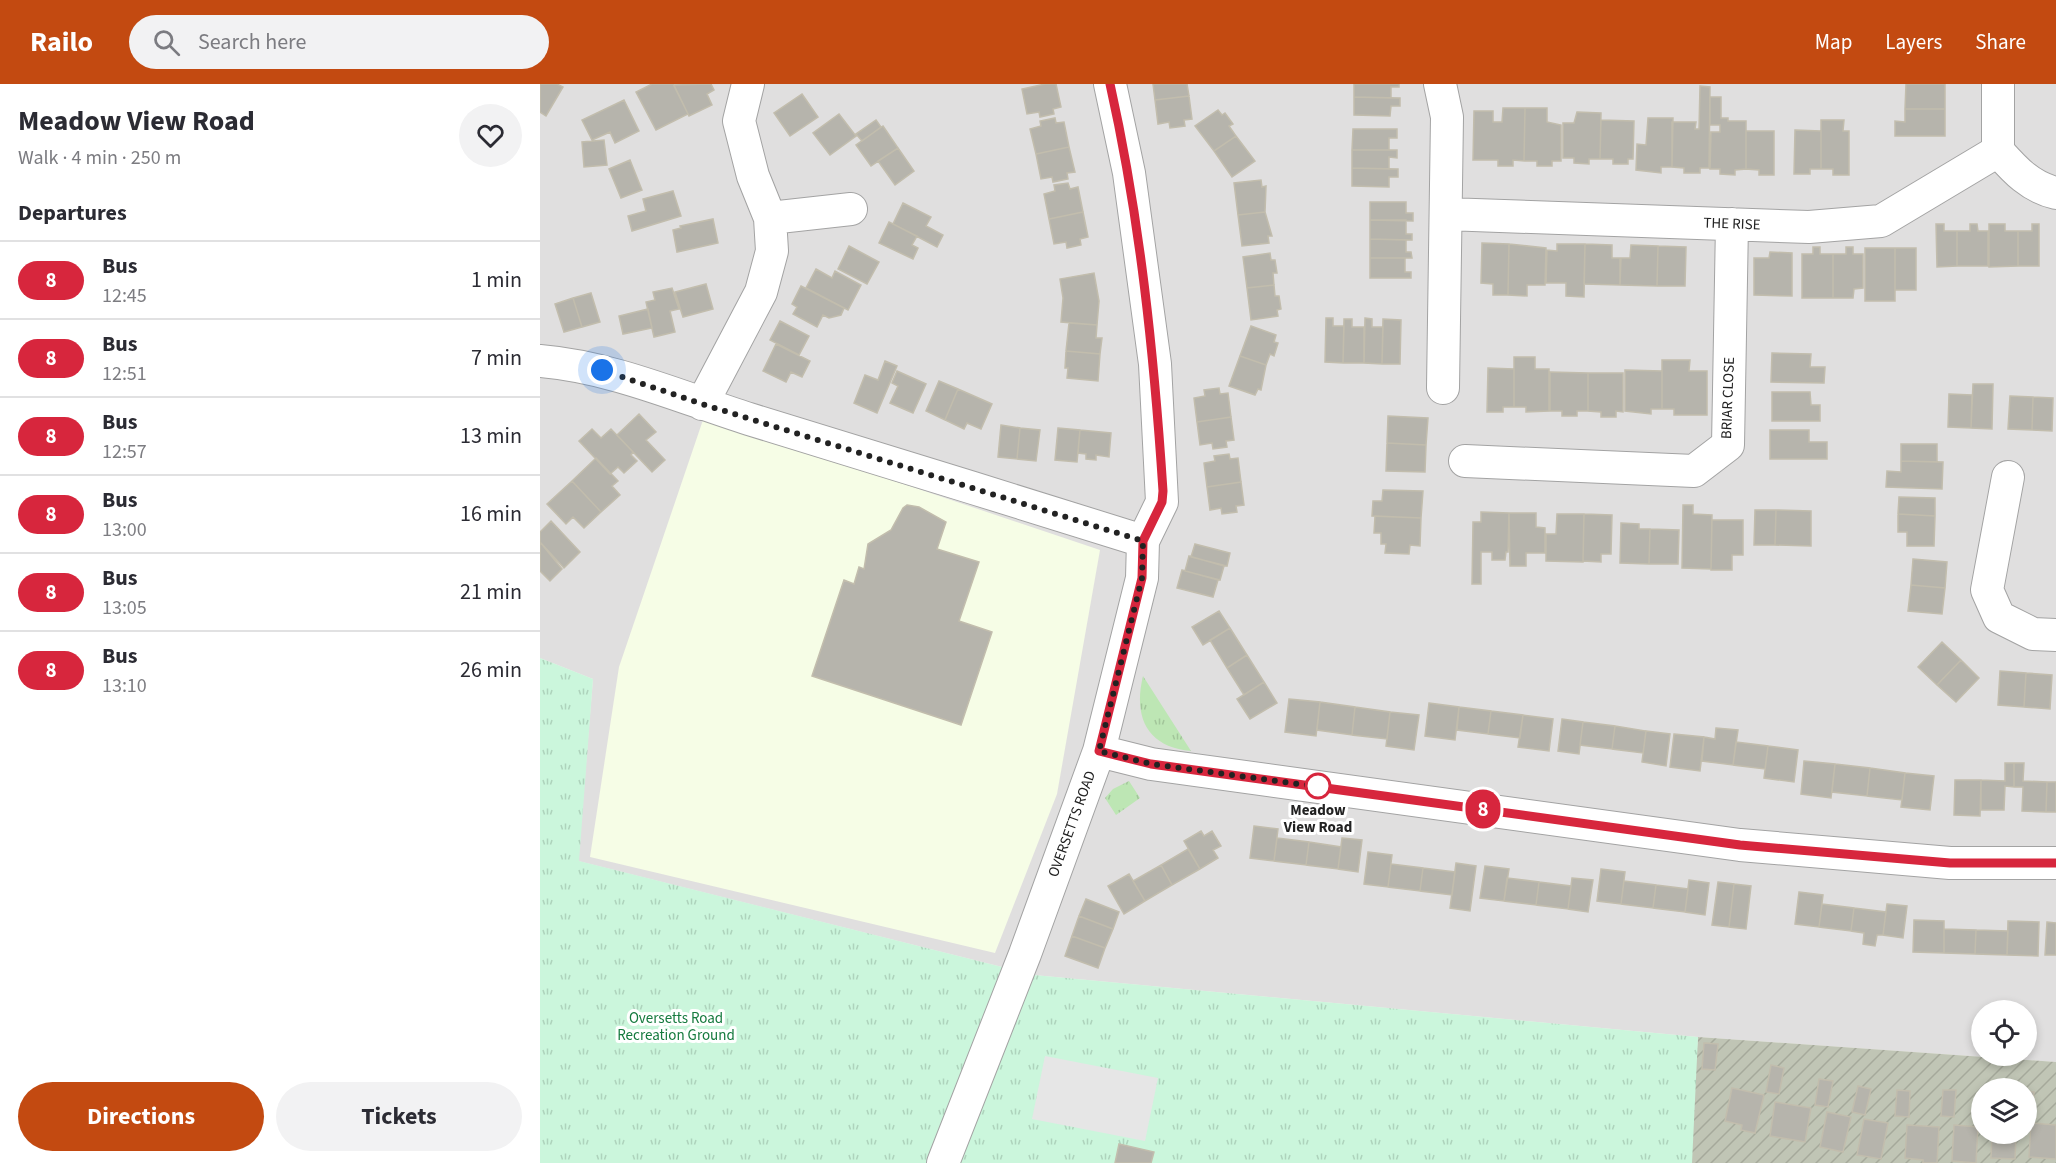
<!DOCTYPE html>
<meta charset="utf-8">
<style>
:root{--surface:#fff;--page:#f2f2f3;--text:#2b2b33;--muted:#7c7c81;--line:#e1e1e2;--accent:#c34a11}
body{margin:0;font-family:"Source Sans 3",sans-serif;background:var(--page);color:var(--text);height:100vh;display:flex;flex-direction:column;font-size:22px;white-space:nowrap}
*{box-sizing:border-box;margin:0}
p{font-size:20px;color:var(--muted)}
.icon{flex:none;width:33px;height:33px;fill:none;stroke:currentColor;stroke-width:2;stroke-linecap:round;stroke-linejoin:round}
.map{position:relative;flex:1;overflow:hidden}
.drawer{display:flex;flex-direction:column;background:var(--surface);width:540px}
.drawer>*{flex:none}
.badge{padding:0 12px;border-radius:20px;font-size:21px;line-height:39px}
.fabs{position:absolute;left:1431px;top:916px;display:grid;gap:12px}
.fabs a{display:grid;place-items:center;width:66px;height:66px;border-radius:50%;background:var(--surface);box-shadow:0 3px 9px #0003;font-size:30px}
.you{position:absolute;width:30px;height:30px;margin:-15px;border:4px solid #fff;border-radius:50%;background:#1a73e8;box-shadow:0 0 0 9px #1a73e833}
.map>.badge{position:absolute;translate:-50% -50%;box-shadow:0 0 0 3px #fff}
h2{padding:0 18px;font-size:22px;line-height:54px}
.round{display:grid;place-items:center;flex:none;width:63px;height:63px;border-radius:32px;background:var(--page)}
.headline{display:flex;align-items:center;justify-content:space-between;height:102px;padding:0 18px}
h1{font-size:28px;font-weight:700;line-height:45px}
.action{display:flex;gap:12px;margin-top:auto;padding:12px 18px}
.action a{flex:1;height:69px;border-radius:36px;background:var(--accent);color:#fff;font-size:24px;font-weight:700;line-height:69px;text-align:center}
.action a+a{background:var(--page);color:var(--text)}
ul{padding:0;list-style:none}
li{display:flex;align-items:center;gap:18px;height:78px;padding:0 18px;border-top:2px solid var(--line)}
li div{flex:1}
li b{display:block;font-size:22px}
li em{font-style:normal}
li .badge{min-width:66px;font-weight:700;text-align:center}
header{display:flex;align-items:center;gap:36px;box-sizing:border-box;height:84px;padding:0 30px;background:var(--accent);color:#fff}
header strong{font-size:28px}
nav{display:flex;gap:33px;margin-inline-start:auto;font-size:21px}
.search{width:420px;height:54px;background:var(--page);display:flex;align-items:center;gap:15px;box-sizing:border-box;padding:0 21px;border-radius:33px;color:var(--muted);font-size:22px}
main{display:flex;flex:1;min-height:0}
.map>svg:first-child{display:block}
</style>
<header>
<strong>Railo</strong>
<div class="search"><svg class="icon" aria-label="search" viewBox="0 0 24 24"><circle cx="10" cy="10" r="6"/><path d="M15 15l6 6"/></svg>Search here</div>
<nav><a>Map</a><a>Layers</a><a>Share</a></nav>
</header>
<main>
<section class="drawer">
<div class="headline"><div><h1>Meadow View Road</h1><p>Walk · 4 min · 250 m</p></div><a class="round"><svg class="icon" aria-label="heart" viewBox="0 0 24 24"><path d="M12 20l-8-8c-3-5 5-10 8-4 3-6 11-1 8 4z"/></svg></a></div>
<h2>Departures</h2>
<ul>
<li><span class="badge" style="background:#d7263d;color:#fff">8</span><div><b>Bus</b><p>12:45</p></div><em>1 min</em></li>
<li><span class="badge" style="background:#d7263d;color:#fff">8</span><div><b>Bus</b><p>12:51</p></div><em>7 min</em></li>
<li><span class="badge" style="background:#d7263d;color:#fff">8</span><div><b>Bus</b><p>12:57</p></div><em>13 min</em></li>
<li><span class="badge" style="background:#d7263d;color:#fff">8</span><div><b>Bus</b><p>13:00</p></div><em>16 min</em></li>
<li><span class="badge" style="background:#d7263d;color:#fff">8</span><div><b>Bus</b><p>13:05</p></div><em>21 min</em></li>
<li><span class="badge" style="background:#d7263d;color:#fff">8</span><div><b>Bus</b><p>13:10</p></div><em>26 min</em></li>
</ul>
<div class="action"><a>Directions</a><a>Tickets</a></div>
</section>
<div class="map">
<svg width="1516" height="1079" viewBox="0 0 1516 1079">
<defs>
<pattern id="construction-furrows" width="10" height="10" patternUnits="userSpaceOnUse" patternTransform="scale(1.5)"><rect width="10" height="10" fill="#c0c5b5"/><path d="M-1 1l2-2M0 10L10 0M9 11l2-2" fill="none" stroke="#a5a99b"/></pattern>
<pattern id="grass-tufts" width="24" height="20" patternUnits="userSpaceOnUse" patternTransform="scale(1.5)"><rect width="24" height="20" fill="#bde6b4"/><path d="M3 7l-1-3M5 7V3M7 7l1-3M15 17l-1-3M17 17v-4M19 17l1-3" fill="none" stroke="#a2c59a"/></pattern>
<pattern id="park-tufts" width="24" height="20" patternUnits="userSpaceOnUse" patternTransform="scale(1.5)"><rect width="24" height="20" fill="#cbf6dc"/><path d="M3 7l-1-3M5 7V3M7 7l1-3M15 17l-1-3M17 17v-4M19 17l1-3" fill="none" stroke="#aed3bc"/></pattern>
</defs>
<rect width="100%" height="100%" fill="#f1f1e9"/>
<!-- residential -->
<path fill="#e0dfdf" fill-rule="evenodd" d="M0 0H1516V978L1158 953 494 891 38 777 53 595 0 574ZM1442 927H1486V972H1442Z"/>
<!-- education -->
<path fill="#f6fde6" d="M164 333 560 466 517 710 455 869 50 773 79 583Z"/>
<!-- construction -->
<path fill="url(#construction-furrows)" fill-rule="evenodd" d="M1158 953 1516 978V1079H1147ZM1442 1005H1486V1050H1442Z"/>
<!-- grass -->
<path fill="url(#grass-tufts)" d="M603 592 651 667C607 663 593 633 603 592Z
M589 697 600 714 576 731 565 714 573 705Z"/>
<!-- park -->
<path fill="url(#park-tufts)" d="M0 574 53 595 39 777 494 891 1158 953 1152 1079H0Z"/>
<!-- parking -->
<path fill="#e6e6e6" d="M505 972 618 994 605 1057 492 1035Z"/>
<!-- building -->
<path fill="#b6b4ac" stroke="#c2bdad" stroke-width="1.5" d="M0 0H17L23 3 6 32 0 28Z
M112 0H133L148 30 116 46 96 8Z
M171 0 174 6 167 10 172 21 149 32 134 1Z
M505 0H516L521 23 513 25 514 30 500 33 499 28 487 30 482 5Z
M613 0H647L649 12 615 16Z
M814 0H859V3H851V14L814 13Z
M1366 0H1405V25H1365Z
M1160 2 1170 3 1169 84H1160V89H1144V84L1132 83V38H1156L1155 45H1159Z
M262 10 278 33 250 52 234 29Z
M649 12 652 35 644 36 645 42 630 44 629 38 618 40 615 16Z
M814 13 860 14V22H851L850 32 814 31Z
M1170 13H1181V34H1188V37H1206V85L1195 86V91L1180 90V85H1170L1171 48H1180V41H1170Z
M84 16 99 47 75 59 70 48 52 56 42 36Z
M963 24H985L984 77 973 76V82H958V76H933L934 27H953V38H962Z
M985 24H1007V38L1021 41V77H1012V82H997V77H984Z
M1365 25H1405V52H1355V37L1365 38Z
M678 26 682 31 685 29 693 40 689 42 696 52 674 67 655 42Z
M1037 28 1061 29 1060 75H1049V80L1034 79V74H1023V39H1034Z
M299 30 316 52 290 71 273 49Z
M515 34 516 39 524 38 529 63 496 70 490 45 501 42 500 37Z
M1108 34H1133L1132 83H1121V89L1096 86 1097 60 1106 61Z
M336 36 341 43 322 57 316 50Z
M1061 36 1094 37 1093 75H1088V80H1073V75H1060Z
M1281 36H1304L1303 47H1309V91H1293V85H1281Z
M343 42 358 64 331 82 316 61Z
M813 45H857V54H849V66H812Z
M1255 46 1281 47V85H1270V90H1254Z
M1206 47H1234V91H1219V86L1206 85Z
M696 52 715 77 692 93 674 67Z
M64 56 67 81 44 83 42 58Z
M529 63 535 88 527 89 528 95 513 98 512 93 501 95 496 70Z
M358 64 374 87 355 101 338 77Z
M812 66H857V74L849 73V85L812 84Z
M90 76 102 106 81 114 69 85Z
M812 84 858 85V93H849V103L812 102Z
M721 96 722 103 726 102 725 128 698 131 694 99Z
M528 99 530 105 538 103 543 128 509 135 504 110 515 107 514 101Z
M133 107 141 132 92 147 88 132 106 127 103 115Z
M830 118H866V129H873V137L830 136Z
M363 119 391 133 386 142 403 151 397 163 353 140Z
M543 128 548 153 540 155 541 161 527 164 526 158 514 160 509 135Z
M725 128 732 152H728L729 159 702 162 698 131Z
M173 135 178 159 137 168 133 146 141 144 140 142Z
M830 136H866V150H872V156L830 155Z
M349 138 377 152 372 161 378 164 373 175 339 159Z
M1396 140H1404V147H1417V182L1397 183Z
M1430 140H1437L1438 147H1448V182H1417V147H1430Z
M1449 140H1465V147H1478V182L1449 183Z
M1492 140H1499V182H1478V147H1492Z
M830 155 866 156V168H871L872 174H830Z
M942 159 969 160 968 211H953V200L941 199Z
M969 160 1006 164 1005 201H987V212L968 211Z
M1017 160H1045L1044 213 1026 212V199H1006L1007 166 1017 167Z
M1045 160 1072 161V174H1080V201L1044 200Z
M1091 161 1118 162 1117 202 1080 201 1081 174H1090Z
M309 162 339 178 327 200 298 185Z
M1118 162 1146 163 1145 202H1117Z
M1273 163H1280V170H1293V214H1262V170H1273Z
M1306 163H1313V170H1323V204L1314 205 1313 214H1293V170H1306Z
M1325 164H1355V217H1325Z
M1355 164H1376V206H1355Z
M1230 168 1252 169V212L1214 211V174H1229Z
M730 169 731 176H735L737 189H733L734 201 707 204 703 173Z
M830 174H865V188H871V194H830Z
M276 185 292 194 295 187 321 201 308 226 266 204Z
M554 189 559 217 557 241 521 238 523 214 520 195Z
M166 200 173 225 143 233 135 208Z
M734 201 735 212H739L741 225 737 226 738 232 711 236 707 204Z
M261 202 304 224 301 231 289 234 283 231 277 243 253 230 257 223 252 220Z
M132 204 139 225 130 227 135 248 114 253 106 218 115 216 113 208Z
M51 209 60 238 42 243 33 214Z
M33 214 42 243 24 248 15 220Z
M108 225 112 244 83 250 79 232Z
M786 234H793V242H804L803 279 785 278Z
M825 234 832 235V243H843L842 280 824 279Z
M804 235H812V243H824V279H803Z
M843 235 861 236 860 280H842Z
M240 237 269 252 259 271 230 256Z
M529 239 557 241 556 254H562L560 270 526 267Z
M711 242 736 251 734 258 738 259 734 272 730 270 726 281 700 272Z
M236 260 270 277 262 293 251 288 246 298 223 287Z
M526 267 560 270 558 297 527 294 528 284H525Z
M1232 269 1271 270 1270 283H1285L1284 299 1231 298Z
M700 272 726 281 721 306 718 305 715 311 689 302Z
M974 273H995V285H1009V327L986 328V323H974Z
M1122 276H1150L1149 287H1167V331H1134V325H1122Z
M345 277 357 282 337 329 314 319 325 291 338 296Z
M948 284 974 285V323H963V328H947Z
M1085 286 1122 287V325H1111V330L1085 327Z
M357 287 386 300 373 329 350 319 358 302 352 299Z
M1010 288 1048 289V327H1037V332H1022V327H1010Z
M1048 289H1083V328L1076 327V333H1061V328L1048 327Z
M399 297 418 305 405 336 386 327Z
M1433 300H1453L1452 345 1431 344Z
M679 304 680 310 688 309 691 333 657 338 654 314 665 312 664 306Z
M418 305 452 320 441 345 427 339 424 345 405 336Z
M1232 308H1270L1271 321H1280V337H1232Z
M1409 310 1432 311 1431 344 1408 343Z
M1470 312 1493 313 1492 346 1468 345Z
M1493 313 1513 314 1512 347 1492 346Z
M99 330 116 348 106 356 125 376 112 388 77 351Z
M848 332 888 334 886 361 847 359Z
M691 333 694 356 686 357 687 363 673 365 672 359 660 361 657 338Z
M461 341 480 344 477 375 458 373Z
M480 344 500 346 496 377 477 375Z
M518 344 540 346 537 378 515 376Z
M52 345 61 354 71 345 93 368 91 371 97 377 84 389 78 383 70 390 39 357Z
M540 346 571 349 569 373 556 371V376L546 375V370L538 369Z
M1230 346H1269V358H1287V375H1230Z
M847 359 886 361 885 388 846 387Z
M1361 360H1397V378L1361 377Z
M689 370 690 375 698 374 701 398 667 403 664 379 675 377 674 372Z
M56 374 78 397 72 402 80 411 61 428 32 397Z
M1361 377 1403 378 1402 405 1346 403 1347 387 1361 388Z
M32 397 61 428 44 444 33 433 26 440 7 420Z
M701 398 704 421 696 422 697 428 682 430 681 424 670 426 667 403Z
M843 406 883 407 881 434 832 432 833 417H842Z
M1359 413 1395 414V432L1358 430Z
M367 421 379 423 406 438 397 465 439 478 419 537 452 548 421 641 272 592 304 496 314 500 319 483 324 485 328 460 351 446 363 424Z
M1143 421H1153V430L1172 431 1171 485 1142 484Z
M1215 426H1236L1235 461H1214Z
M1236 426 1271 427V462L1235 461Z
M941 428 969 429 968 468H966L965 476H952V468H941V500H932L933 438H941Z
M969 429H996V443L1005 444V469H986V482H970Z
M1017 430H1044L1043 478 1006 477V450H1016Z
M1044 430 1072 431 1071 470H1061V478L1043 477Z
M1358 430 1395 432 1394 462H1367V448H1358Z
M835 432 881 434 880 462 870 461 869 470 845 469 846 460H841V449H834Z
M1172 436H1203V471H1192V486H1171Z
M11 437 40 468 24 484 0 458V448Z
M1081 439 1099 440V445H1110L1109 480 1080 479Z
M1110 445 1139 446 1138 480H1109Z
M0 458 22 485 10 497 0 487Z
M655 460 690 469 687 482 651 473Z
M649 472 684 482 680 496 645 487Z
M1373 475 1407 478 1405 504 1371 501Z
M642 486 678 496 673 513 637 504Z
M1371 501 1405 504 1402 530 1368 527Z
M679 527 690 544 663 561 652 543Z
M690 544 707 571 687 584 670 556Z
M1402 558 1421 576 1397 601 1378 583Z
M707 571 724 598 704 611 687 584Z
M1421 576 1439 594 1416 618 1397 601Z
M1460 587 1486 589 1484 623 1458 621Z
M1486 589 1512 591 1510 625 1484 623Z
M724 598 737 619 710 635 697 615Z
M749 615 780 618 776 652 745 648Z
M780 618 815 623 812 651 777 646Z
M889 619 919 623 915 656 885 652Z
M815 623 850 628 847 655 812 651Z
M919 623 951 627 948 650 917 646Z
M951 627 983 631 980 654 948 650Z
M850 628 879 631 874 666 846 662Z
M983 631 1013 635 1009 667 978 663Z
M1022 635 1043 638 1039 670 1018 667Z
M1043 638 1075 642 1072 665 1040 661Z
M1075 642 1106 647 1103 669 1072 665Z
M1176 644 1198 646 1193 681 1162 677 1164 653 1175 655Z
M1106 647 1130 650 1126 682 1102 678Z
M1134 650 1164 653 1160 687 1130 683Z
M1196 658 1228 662 1225 685 1193 681Z
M1228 662 1258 666 1254 698 1224 694Z
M1264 677 1295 680 1291 714 1261 710Z
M1465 679H1474V703L1465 702 1464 726H1441V696L1465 697Z
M1474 679H1484L1483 697 1507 698 1506 728 1482 727 1483 703H1474Z
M1295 680 1330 684 1327 712 1292 708Z
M1330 684 1365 689 1362 716 1327 712Z
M1365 689 1394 692 1390 726 1361 723Z
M1415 696H1441L1440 732 1414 731Z
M1507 698H1516V728H1506Z
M714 742 738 745 734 777 710 774Z
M661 747 664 752 672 747 681 762 673 766 678 774 660 785 644 757Z
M737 754 769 758 766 781 734 777Z
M802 754 822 756 818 788 798 785Z
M769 758 801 763 798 785 766 781Z
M648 765 660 785 632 801 621 781Z
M828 768 852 771 848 803 824 800Z
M916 779 936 782 930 827 910 824Z
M851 780 883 784 880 807 848 803Z
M621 781 632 801 605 817 593 797Z
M945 782 969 785 964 817 940 814Z
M883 784 915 788 912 811 880 807Z
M1061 785 1085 788 1081 820 1057 817Z
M589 790 605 817 584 830 568 802Z
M967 794 999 798 996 821 964 817Z
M1032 794 1053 796 1048 828 1028 825Z
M1149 796 1169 799 1165 831 1145 828Z
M1084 797 1116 801 1113 824 1081 820Z
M999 798 1031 802 1028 825 996 821Z
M1178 798 1194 800 1189 843 1172 841Z
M1194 800 1211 802 1206 845 1189 843Z
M1116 801 1148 805 1145 828 1113 824Z
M1259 808 1283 811 1279 843 1255 840Z
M546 815 579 828 573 845 539 832Z
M1282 820 1314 824 1311 847 1279 843Z
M1347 820 1367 822 1363 854 1343 851Z
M1314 824 1346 828 1343 851H1337L1335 862 1323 860 1324 849 1311 847Z
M539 832 573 845 565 864 532 852Z
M1374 836 1404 837V869L1373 868Z
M1468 837 1499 838 1498 872 1467 871Z
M1507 838 1516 839V871H1505Z
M1404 845 1436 846 1435 870 1404 869Z
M1436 846 1468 847 1467 871 1435 870Z
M532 852 565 864 558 884 525 872Z
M1164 959 1178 960 1175 986 1162 985Z
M1231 981 1244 984 1239 1010 1226 1008Z
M1279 995 1293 997 1288 1023 1275 1021Z
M1318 1002 1331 1005 1325 1031 1312 1028Z
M1192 1004 1224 1011 1215 1049 1201 1046 1202 1041 1185 1037Z
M1357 1006 1370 1007 1369 1033 1355 1032Z
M1403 1006H1416L1414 1033 1401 1032Z
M1486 1007 1494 1008 1492 1034 1486 1033Z
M1235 1018 1271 1024 1265 1058 1230 1052Z
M1287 1028 1311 1033 1303 1068 1280 1063Z
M1324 1035 1348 1039 1341 1075 1317 1071Z
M1491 1039 1516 1041V1075L1489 1073Z
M1367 1041 1399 1043 1397 1079H1383V1076L1365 1074Z
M1414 1041 1438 1043 1436 1079 1412 1077Z
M1452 1050H1476L1475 1075 1451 1074Z
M579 1060 614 1068 611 1079H575Z"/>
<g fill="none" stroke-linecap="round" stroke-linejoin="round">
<!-- minor casing -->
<g stroke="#a3a3a3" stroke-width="34">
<path id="minor" d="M900 0 907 33 903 304
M1458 0V67C1475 86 1490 103 1516 109
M906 130 1269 143 1341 137 1458 67
M230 134 311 125
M0 277C72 283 140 313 209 335 340 375 472 416 603 457
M162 320 221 208 232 167 230 134 213 92 199 37 208 0
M925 377 1154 387 1188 361 1192 140
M1468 393 1447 506 1459 533 1493 550 1516 551
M559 667 611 680 1200 761 1410 779H1516
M403 1079 485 870 559 667 602 494 603 457 622 418 615 280 589 89 570 0"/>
</g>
<!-- minor -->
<use href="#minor" stroke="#fff" stroke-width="32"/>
</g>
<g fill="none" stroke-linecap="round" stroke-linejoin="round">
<!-- line casing -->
<g stroke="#fff" stroke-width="14">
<path id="line" d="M570 0C600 134 614 270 623 407L622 418 603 457 602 494 559 667 611 680 1200 761 1410 779H1516"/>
</g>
<!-- line -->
<use href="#line" stroke="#d7263d" stroke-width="9"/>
<!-- walk -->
<path stroke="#222" stroke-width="6" stroke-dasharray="0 10.8" d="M62 286 162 320 603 457 602 494 559 667 611 680 781 703 778 702"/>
</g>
<!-- markers -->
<circle fill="#fff" stroke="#d7263d" stroke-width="3" cx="778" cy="702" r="12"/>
<g text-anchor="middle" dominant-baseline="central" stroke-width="6" stroke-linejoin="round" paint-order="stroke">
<!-- street labels -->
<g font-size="15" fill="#222" stroke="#fff">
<text transform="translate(1192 140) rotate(2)">THE RISE</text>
<text transform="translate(1188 314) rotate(-88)">BRIAR CLOSE</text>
<text transform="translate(532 740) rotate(-70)">OVERSETTS ROAD</text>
</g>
<!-- stop labels -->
<g font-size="15" font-weight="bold" fill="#222" stroke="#fff">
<text x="778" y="726">Meadow<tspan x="778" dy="17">View Road</tspan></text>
</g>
<!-- park labels -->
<g font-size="15" fill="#157a3e" stroke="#fff">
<text x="136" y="934">Oversetts Road<tspan x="136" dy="17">Recreation Ground</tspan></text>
</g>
</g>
</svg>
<div class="fabs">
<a><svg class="icon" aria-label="locate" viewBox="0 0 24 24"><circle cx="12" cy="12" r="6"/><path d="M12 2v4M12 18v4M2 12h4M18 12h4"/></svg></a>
<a><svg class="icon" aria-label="layers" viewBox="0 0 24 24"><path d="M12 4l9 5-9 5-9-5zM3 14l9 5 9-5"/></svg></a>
</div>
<div class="you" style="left:62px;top:286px"></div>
<b class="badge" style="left:943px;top:725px;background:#d7263d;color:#fff">8</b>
</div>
</main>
